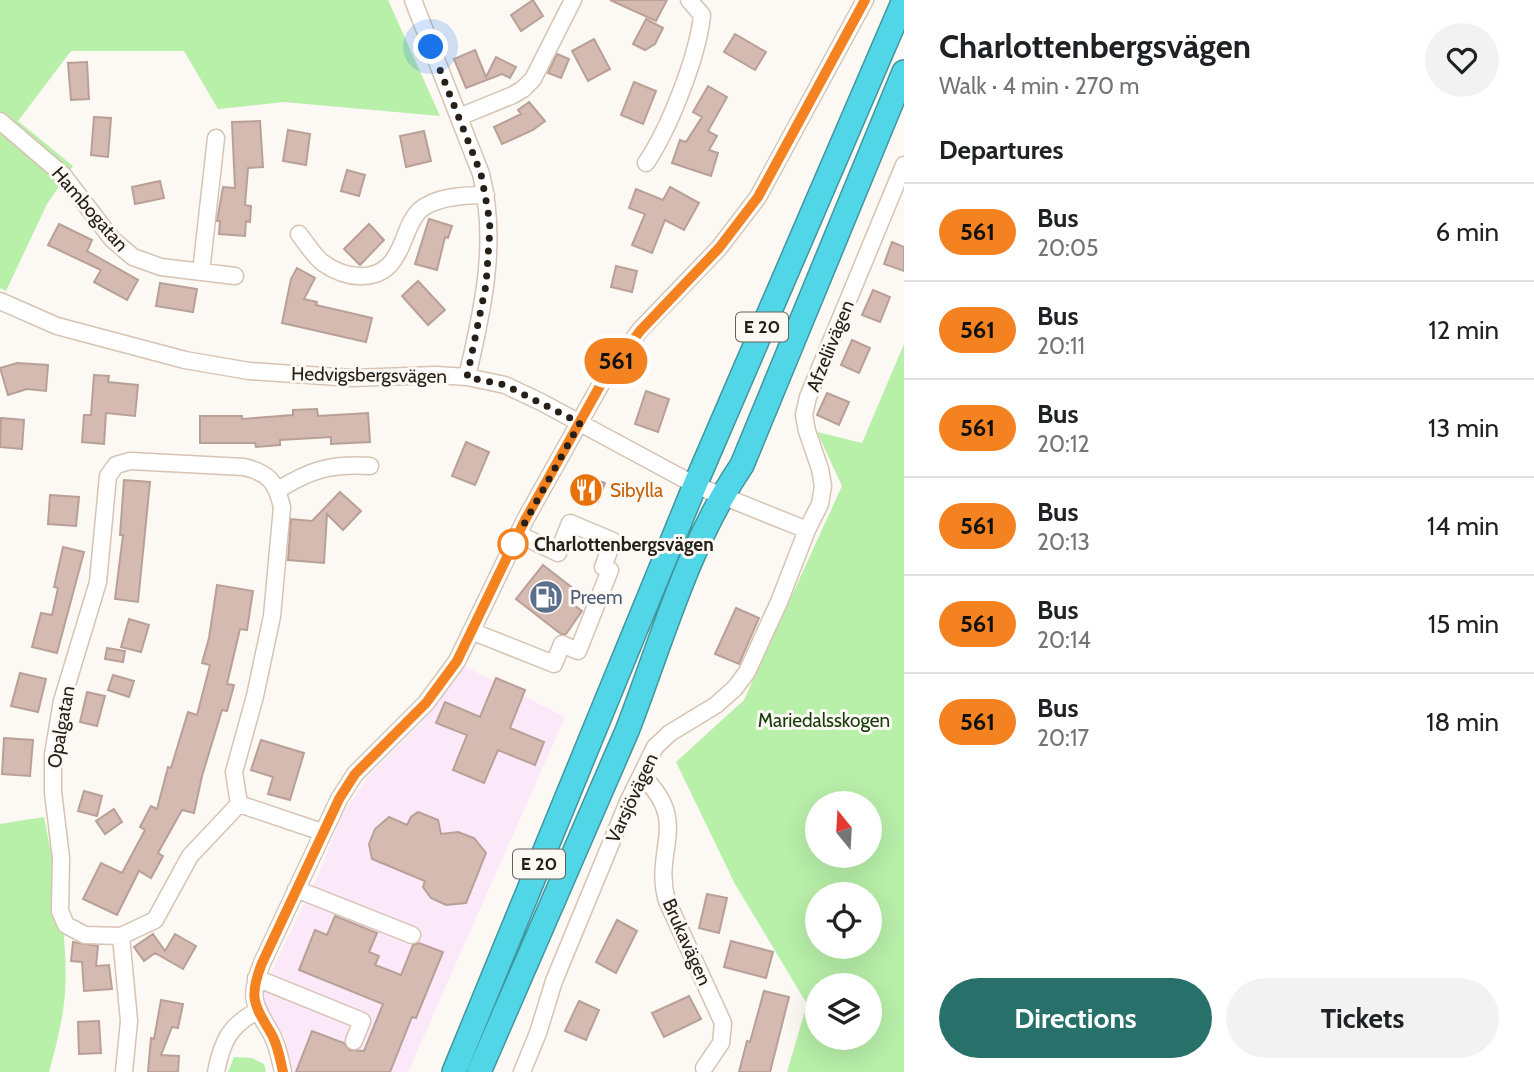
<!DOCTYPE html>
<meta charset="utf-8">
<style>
:root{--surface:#fff;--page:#f2f2f2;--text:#202124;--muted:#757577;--line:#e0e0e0;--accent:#28716b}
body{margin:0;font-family:Cabin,sans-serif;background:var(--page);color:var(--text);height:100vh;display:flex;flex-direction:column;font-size:26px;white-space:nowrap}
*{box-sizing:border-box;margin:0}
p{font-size:23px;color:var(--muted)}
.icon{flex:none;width:38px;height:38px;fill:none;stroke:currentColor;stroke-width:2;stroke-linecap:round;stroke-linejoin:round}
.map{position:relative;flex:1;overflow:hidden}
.drawer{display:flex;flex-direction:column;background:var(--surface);width:630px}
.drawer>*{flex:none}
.badge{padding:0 14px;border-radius:23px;font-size:24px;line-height:46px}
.needle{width:46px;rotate:342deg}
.fabs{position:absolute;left:805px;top:791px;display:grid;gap:14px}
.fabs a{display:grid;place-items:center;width:77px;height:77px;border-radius:50%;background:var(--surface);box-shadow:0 7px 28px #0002;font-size:35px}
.you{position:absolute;width:35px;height:35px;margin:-18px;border:5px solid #fff;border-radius:50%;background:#1a73e8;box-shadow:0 0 0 10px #1a73e833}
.map>.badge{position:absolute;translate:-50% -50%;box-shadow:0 0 0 4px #fff}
h2{padding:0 35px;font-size:26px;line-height:63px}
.round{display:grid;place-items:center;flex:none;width:74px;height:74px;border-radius:37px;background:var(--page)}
.headline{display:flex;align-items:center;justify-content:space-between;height:119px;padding:0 35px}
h1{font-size:33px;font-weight:800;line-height:52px}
.button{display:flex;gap:14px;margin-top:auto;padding:14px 35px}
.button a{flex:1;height:80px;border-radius:42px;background:var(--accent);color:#fff;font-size:28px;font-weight:800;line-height:80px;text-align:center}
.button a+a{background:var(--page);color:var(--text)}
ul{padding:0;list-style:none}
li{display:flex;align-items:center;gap:21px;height:98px;padding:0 35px;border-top:2px solid var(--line)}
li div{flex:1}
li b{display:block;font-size:26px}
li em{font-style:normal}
li .badge{min-width:77px;font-weight:700;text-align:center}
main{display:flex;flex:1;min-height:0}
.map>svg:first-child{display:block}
</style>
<main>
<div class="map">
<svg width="904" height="1072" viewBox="0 0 904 1072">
<rect width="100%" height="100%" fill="#fcf8f4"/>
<!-- industrial -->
<path fill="#fbe8f9" d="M464 666 565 717 408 1072H293L284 1035 260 1000 276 962 320 871 342 814 372 772 419 725Z"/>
<!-- green -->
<path fill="#b8efa9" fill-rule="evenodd" d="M0 0H388L440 116 284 102 218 109 184 51H71L18 121 73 166 47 204 6 291 0 288Z
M904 344V1072H787L807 1004 735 884 676 762 744 700 842 486 817 432 862 443ZM870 803V856H817V803ZM870 894V947H817V894ZM870 985V1038H817V985Z
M44 817C55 874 69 935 65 993 63 1019 56 1047 49 1072H0V824Z
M234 1057 252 1058 264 1064 266 1072H228Z"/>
<!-- building -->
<path fill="#d4bab1" stroke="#b9a097" stroke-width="2" d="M533 0 543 16 521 31 511 15Z
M610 0H667L656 21Z
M646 19 663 28 655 44 645 50 633 44Z
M735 34 766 52 755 70 724 52Z
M594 39 610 69 588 81 572 51Z
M475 50 486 77 496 57 516 67 510 78 502 74 466 88 454 59Z
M557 54 569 59 561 78 548 73Z
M87 62 89 99 71 100 68 63Z
M634 82 656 91 643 124 621 115Z
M708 86 727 97 708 131 717 136 709 150 718 153 711 176 672 163 680 140 686 142 702 117 693 112Z
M529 102 545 121 533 130 502 144 494 127 521 114 518 110Z
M94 117 111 118 108 157 91 155Z
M260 121 263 167 248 168 245 205 251 206 250 222 246 221 245 236 219 234 220 221H217L223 187 235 188 232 122Z
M288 130 310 134 306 165 283 161Z
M424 131 431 161 406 167 400 136Z
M347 170 365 175 359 196 341 191Z
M160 181 164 198 135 204 132 187Z
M670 187 699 203 684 230 665 220 652 253 632 245 645 214 629 208 636 189 663 200Z
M429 219 452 226 448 238 445 237 437 270 415 264Z
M59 224 92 240 87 251 138 280 127 300 94 282 101 270 48 245Z
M369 224 384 240 360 265 344 249Z
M892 242 904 247V271L884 264Z
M616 266 637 271 632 292 611 287Z
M297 268 315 278 304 299 317 302 316 305 372 318 366 342 282 323 291 279Z
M418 281 445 310 428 325 402 296Z
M160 283 197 289 193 312 156 306Z
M873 290 890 297 880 322 862 315Z
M852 340 870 348 859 373 841 365Z
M17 363 48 365 46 391 27 389 8 395 0 368Z
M94 375 109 376 108 382 138 385 135 416 106 413 104 444 82 442 84 415H91Z
M646 391 669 399 658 432 635 424Z
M827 393 849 402 839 425 817 415Z
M317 409 318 416 368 413 370 442 331 444V437L280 440V445L256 447 255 443H200V416H242V419L293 415V410Z
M1 418 24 420 22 449 0 447Z
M466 442 489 452 475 485 452 476Z
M583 476 605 483 598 502 576 495Z
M124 480 150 482 138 602 115 599 123 535H120Z
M340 492 361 511 343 530 327 514 324 563 288 560 291 519 312 521Z
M50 495 79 497 76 526 48 524Z
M63 547 84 552 57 653 32 647 41 613 52 615 58 588 54 587Z
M543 565 579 593 571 603 582 611 566 634H561L516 599Z
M217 585 253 591 247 630 240 629 227 684 234 685 227 711 222 710 202 776 194 813 182 810 158 853 163 856 151 878 139 871 117 915 83 899 101 863 122 873 145 830 140 827 151 806 157 809 168 767 171 768 188 712 197 715 210 665 202 663 209 638Z
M736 608 759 618 739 664 715 654Z
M129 619 149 625 141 652 121 647Z
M107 648 125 651 123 662 105 659Z
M20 673 46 679 38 712 11 706Z
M113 675 134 681 129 697 108 690Z
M496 678 525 690 510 728 544 742 535 765 498 750 484 783 453 770 467 735 436 723 445 702 480 717Z
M87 692 105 696 97 726 80 722Z
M4 738 33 740 30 776 2 774Z
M261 740 304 753 290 800 268 794 273 777 251 770Z
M84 791 102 796 97 816 78 811Z
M114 809 122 822 105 834 96 821Z
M418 812 438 820 441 834 458 832 474 838 486 853 466 903 446 905 431 898 423 887 425 881 372 859 369 844 375 829 389 817 407 825 411 817Z
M707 894 727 898 719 933 699 928Z
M335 916 377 933 369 952 379 956 375 965 401 975 413 945 419 943 443 952 416 1018 412 1017 390 1072H296L312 1031 344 1043 350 1050 364 1051 383 1004 299 970 315 930 327 935Z
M617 920 637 931 616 973 596 962Z
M153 934 165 951 175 934 196 946 183 969 155 953 144 961 134 947Z
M731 941 773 952 766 978 724 967Z
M73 942 98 946 96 966 109 965 112 989 84 991 82 962 71 961Z
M764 991 789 997 770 1072H739L747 1041 750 1042Z
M689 996 701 1019 664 1037 652 1013Z
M161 1000 183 1004 178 1028 172 1027 161 1055 179 1056 178 1072H148L151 1038 154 1039Z
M579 1001 599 1010 586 1040 565 1031Z
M99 1021 101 1053 79 1054 78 1022Z"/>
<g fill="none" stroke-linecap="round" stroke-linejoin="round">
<!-- minor casing -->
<g stroke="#d7c3b2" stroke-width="19">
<path id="minor" d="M413 0 481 174C498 242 483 309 467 377
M459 117 513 95 523 89 533 79 573 0
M0 121 63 175 112 239 133 257 161 267 235 276
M646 163C669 129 698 56 702 15L689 0
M299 234C306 243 314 256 323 263 347 280 382 284 397 254 405 241 408 222 419 211 435 196 466 195 486 195
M201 272 216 138
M0 301 57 326 185 360 249 371 352 378 436 375 467 377 505 385 541 402 695 485 807 530
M278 490C310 470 332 463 370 466
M471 631 554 664 562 644 578 651 610 570 603 567 613 541 570 523 558 553 518 534
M641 775C692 823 652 848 667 901L723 1023 721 1043 704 1068
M239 804 190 856 155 920 121 936 85 935 66 925 60 911 61 858 53 792V754L62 701 98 582 108 476 116 465 130 461 244 467C269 473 276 482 282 507L272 616 255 696 234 772 239 804 322 832
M296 889 412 935
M121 936 129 1021 124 1072
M256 978 362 1021 354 1041
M216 1072C222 1042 229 1026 257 1011
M283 1072C280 1059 278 1046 272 1035 254 1004 248 999 262 963L339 799 355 774 426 703 457 661 525 520 601 384 640 330 719 248 758 197 865 0
M522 1072 538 1033 554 981 628 802 655 747 670 733 716 705 735 688 747 672 779 602 807 530 820 504 823 486 820 469 807 431 804 415 808 397 904 165"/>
</g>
<!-- highway casing -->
<g stroke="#42969f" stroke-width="26">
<path id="highway" d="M454 1072 695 485 904 0
M479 1072 627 731C662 641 687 546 742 465L904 72"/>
</g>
<!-- minor -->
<use href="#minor" stroke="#fff" stroke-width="16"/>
<!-- highway -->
<use href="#highway" stroke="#50d6e7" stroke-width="23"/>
</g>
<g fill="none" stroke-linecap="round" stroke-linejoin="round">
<!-- line casing -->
<g stroke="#fff" stroke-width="16">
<path id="line" d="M283 1072C280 1059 278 1046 272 1035 254 1004 248 999 262 963L339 799 355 774 426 703 457 661 525 520 601 384 640 331 719 248 758 197 865 0"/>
</g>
<!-- line -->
<use href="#line" stroke="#f58220" stroke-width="10"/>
<!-- walk -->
<path stroke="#272019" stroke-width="7" stroke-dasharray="0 12.6" d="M431 47 481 174 488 211 490 228 486 285 467 377 505 385 580 423 513 544"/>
</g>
<!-- icons -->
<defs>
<g id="restaurant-disc" transform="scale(1.75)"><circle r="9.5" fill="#e8710a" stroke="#fcf8f4"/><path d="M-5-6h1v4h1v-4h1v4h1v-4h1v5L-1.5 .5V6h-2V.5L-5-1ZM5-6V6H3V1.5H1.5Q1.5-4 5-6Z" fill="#fff"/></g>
<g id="fuel-disc" transform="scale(1.75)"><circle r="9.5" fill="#5c6f8a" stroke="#fcf8f4"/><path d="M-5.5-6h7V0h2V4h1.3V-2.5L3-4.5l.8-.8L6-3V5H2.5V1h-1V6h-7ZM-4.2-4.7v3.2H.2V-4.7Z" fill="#fff"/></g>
</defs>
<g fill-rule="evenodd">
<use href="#restaurant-disc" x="586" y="490"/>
<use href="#fuel-disc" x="546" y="597"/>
</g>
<!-- markers -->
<circle fill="#fff" stroke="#f58220" stroke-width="3.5" cx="513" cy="544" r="14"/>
<g text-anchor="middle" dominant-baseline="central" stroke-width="6" stroke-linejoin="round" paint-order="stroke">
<!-- shield labels -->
<g fill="#fcf8f4" stroke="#67615b" stroke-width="2">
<rect x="736" y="312.5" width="52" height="29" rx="5"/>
<rect x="513" y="849.5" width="52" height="29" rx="5"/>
</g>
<g font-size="18" font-weight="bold" fill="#272019">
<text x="762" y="327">E 20</text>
<text x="539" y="864">E 20</text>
</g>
<!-- street labels -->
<g font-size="19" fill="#272019" stroke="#fcf8f4">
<text transform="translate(90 209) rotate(49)">Hambogatan</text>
<text transform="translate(830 346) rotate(-68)">Afzeliivägen</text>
<text transform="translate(369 375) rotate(1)">Hedvigsbergsvägen</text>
<text transform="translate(61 727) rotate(-80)">Opalgatan</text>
<text transform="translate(632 798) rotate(-65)">Varsjövägen</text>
<text transform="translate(687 942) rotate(66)">Brukavägen</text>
</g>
<!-- food labels -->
<g font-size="19" fill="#c56008" stroke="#fcf8f4" text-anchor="start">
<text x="610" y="490">Sibylla</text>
</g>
<!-- stop labels -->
<g font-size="19" font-weight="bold" fill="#272019" stroke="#fcf8f4" text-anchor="start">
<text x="534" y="544">Charlottenbergsvägen</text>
</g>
<!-- service labels -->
<g font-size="19" fill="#4e5e75" stroke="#fcf8f4" text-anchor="start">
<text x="570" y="597">Preem</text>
</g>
<!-- park labels -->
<g font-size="19" fill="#153b08" stroke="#fcf8f4">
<text x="824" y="720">Mariedalsskogen</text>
</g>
</g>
</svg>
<div class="fabs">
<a><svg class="needle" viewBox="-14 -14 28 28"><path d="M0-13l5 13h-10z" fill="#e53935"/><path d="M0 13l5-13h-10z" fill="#757577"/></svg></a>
<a><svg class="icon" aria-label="locate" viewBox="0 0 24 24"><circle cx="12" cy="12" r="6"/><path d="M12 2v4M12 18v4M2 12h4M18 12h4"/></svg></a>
<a><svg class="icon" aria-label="layers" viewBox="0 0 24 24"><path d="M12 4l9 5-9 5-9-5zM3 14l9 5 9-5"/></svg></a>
</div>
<div class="you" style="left:431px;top:47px"></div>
<b class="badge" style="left:616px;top:361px;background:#f58220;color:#111">561</b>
</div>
<section class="drawer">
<div class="headline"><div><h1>Charlottenbergsvägen</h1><p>Walk · 4 min · 270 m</p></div><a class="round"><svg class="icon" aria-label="heart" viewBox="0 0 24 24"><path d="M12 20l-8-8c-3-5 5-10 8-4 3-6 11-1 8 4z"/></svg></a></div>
<h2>Departures</h2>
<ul>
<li><span class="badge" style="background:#f58220;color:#111">561</span><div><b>Bus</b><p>20:05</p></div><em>6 min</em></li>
<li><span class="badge" style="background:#f58220;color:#111">561</span><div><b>Bus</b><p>20:11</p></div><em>12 min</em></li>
<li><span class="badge" style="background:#f58220;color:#111">561</span><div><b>Bus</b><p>20:12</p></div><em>13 min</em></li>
<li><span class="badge" style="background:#f58220;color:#111">561</span><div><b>Bus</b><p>20:13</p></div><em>14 min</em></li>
<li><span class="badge" style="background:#f58220;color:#111">561</span><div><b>Bus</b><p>20:14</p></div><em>15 min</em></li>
<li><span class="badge" style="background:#f58220;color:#111">561</span><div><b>Bus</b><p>20:17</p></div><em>18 min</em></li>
</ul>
<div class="button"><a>Directions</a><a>Tickets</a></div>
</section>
</main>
